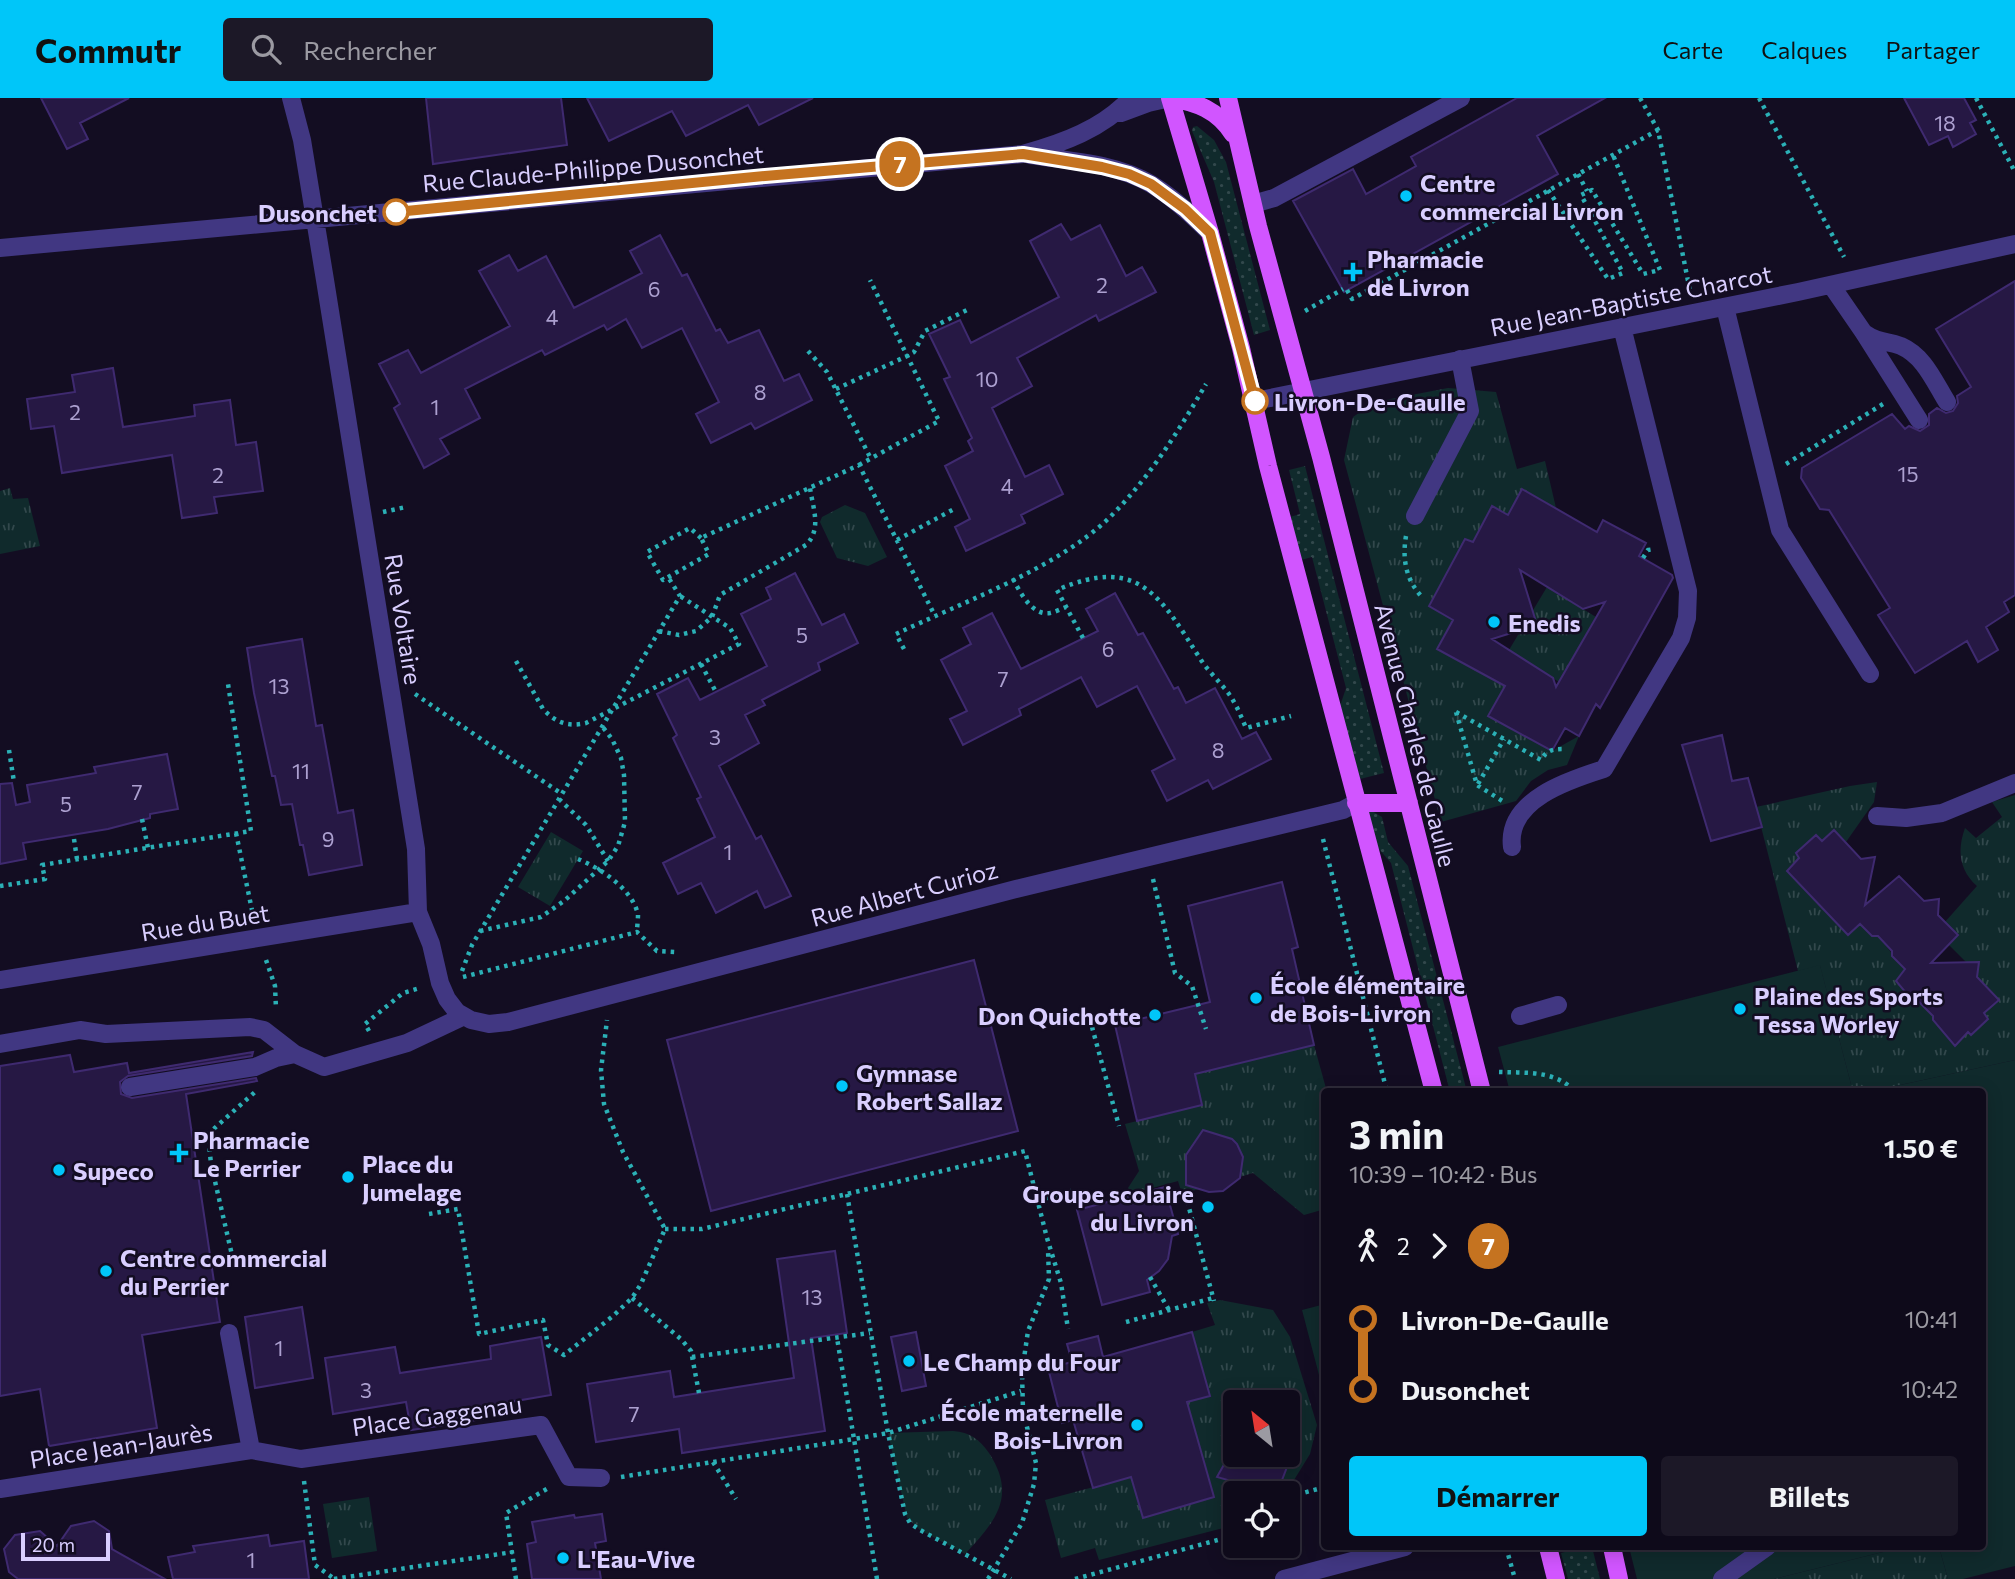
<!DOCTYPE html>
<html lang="fr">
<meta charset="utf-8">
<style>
:root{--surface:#0e0a1a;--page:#1c1827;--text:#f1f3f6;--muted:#9b9aa2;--line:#2e2b39;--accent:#00c6f9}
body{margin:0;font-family:Commissioner,sans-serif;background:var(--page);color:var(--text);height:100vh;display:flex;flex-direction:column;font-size:26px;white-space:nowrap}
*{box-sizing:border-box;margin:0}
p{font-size:23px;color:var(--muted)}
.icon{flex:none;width:38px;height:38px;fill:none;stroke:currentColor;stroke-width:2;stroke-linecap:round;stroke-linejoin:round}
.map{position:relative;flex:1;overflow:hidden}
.panel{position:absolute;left:1321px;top:990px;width:665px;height:462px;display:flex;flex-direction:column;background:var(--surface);border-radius:7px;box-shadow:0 4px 18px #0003,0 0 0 2px var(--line)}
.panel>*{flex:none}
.badge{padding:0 14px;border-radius:23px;font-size:24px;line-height:46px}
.needle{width:46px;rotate:330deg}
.buttons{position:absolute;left:1223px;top:1292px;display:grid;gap:14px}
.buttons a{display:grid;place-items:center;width:77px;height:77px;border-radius:7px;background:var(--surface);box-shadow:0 4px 18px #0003,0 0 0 2px var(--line);font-size:35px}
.scale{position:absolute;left:21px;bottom:18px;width:89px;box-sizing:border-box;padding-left:7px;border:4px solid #d9ceff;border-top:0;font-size:19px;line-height:24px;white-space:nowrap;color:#d9ceff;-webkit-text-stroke:5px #130d22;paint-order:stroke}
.map>.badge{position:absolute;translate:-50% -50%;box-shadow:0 0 0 4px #fff}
.legs{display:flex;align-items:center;gap:10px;height:77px;padding:0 28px;font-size:23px}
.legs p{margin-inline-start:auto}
.summary{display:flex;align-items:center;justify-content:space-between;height:119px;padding:0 28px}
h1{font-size:38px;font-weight:700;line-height:52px}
.cta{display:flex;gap:14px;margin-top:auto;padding:14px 28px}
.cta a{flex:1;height:80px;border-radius:7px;background:var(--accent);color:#111;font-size:28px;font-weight:700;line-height:80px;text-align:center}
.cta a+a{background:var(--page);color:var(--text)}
ul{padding:0 28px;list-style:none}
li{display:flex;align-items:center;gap:24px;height:70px;font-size:26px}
li i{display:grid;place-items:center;width:10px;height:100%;margin:0 9px;background:currentColor}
li i::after{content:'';width:18px;height:18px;margin:-9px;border:5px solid;border-radius:50%;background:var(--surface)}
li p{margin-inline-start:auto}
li:first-child i{background:linear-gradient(#0000 50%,currentColor 0)}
li:last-child i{background:linear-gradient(currentColor 50%,#0000 0)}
header{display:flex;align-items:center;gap:42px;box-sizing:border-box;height:98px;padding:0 35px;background:var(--accent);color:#111}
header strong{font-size:33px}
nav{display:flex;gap:38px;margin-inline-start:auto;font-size:24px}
.search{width:490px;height:63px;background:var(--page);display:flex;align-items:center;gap:18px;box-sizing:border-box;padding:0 24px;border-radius:7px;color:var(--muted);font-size:26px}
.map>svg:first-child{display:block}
</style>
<header>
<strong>Commutr</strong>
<div class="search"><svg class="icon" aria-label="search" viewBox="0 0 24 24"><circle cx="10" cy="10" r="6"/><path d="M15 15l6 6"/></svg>Rechercher</div>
<nav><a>Carte</a><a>Calques</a><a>Partager</a></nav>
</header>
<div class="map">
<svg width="2015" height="1481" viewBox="0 0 2015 1481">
<defs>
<pattern id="grass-dots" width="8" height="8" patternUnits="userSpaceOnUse" patternTransform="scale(1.75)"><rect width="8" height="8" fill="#102a2c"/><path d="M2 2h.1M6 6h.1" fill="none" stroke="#32484c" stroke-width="1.8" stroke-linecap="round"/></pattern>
<pattern id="park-tufts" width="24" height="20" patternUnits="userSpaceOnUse" patternTransform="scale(1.75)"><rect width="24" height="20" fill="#102a2c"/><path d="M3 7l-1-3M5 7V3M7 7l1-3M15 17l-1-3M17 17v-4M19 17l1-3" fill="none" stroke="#32484c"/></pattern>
</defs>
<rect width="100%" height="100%" fill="#130d22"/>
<!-- grass -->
<path fill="url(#grass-dots)" d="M1197 28 1214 42 1226 64 1270 232 1254 237 1214 84 1192 33 1193 29Z
M1305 368 1384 675 1360 681 1340 608 1346 590 1312 459 1301 462 1290 419 1300 416 1289 372Z
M1367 710 1382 719 1388 744 1408 768 1467 994H1450L1391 765 1378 750Z
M1584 1449H1592L1600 1481H1568L1561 1455Z"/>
<!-- park -->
<path fill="url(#park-tufts)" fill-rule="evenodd" d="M1448 290 1496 294 1517 371 1545 363 1556 410 1522 391 1508 417 1492 408 1473 444 1465 441 1429 508 1453 522 1438 550 1505 588 1489 618 1552 653 1579 638 1567 667 1548 672 1531 683 1516 703 1441 724 1344 362 1353 319 1375 304Z
M10 390 13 401 28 400 40 448 0 456V393Z
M845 407 865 415 887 459 868 468 837 460 820 424 822 419Z
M1547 489 1596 519 1559 584 1509 552Z
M1877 684 1874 704 1846 744 1834 732 1822 743 1816 737 1796 755 1799 760 1788 773 1811 799 1816 797 1829 817 1848 837 1860 826 1871 838H1878C1888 849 1894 860 1905 871L1896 883 1912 902H1917L1933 918V922L1955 947 1968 934 1971 937 1988 921 1984 915 1998 902 1977 879 1978 864H1966L1949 847 1958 837 1945 824 1977 788C1959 772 1957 752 1965 730L1976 740 2002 719 1992 704 2015 697V962L1868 994H1853L1820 868 1798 873 1756 709 1850 688Z
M551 734 583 753 550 808 518 789Z
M1314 947 1327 994H1325V1111L1304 1117 1253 1075 1182 1096 1178 1083 1130 1096 1128 1090 1139 1073 1125 1026 1202 1007 1193 968 1214 971Z
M1220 1202 1273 1212 1290 1239 1317 1327 1310 1356 1286 1395H1236L1235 1427 1099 1462 1095 1450 1061 1460 1045 1402 1131 1379 1143 1420 1214 1399 1196 1336 1171 1308 1210 1297 1192 1234 1215 1227 1207 1205ZM1236 1304H1288V1356H1236Z
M953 1333C970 1334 979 1341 989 1355 1017 1398 996 1423 965 1456L920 1432 907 1420 888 1335Z
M369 1399 377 1453 332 1460 323 1406Z
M1903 1449H1939L1948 1481H1774Z"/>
<!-- pitch -->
<path fill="#102a2c" d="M1820 867 1853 994H1510L1498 949Z
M2015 962V1468L1963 1481H1948L1939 1449H1983V994H1868Z
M1325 1206V1300L1302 1212Z
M1629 1449H1903L1774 1481H1637Z"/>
<!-- building -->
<path fill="#261844" stroke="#3f2a70" stroke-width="2" fill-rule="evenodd" d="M41 0H129L80 25 88 41 67 51Z
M426 0H561L567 47 433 66Z
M587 0H813L759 27 748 7 686 38 672 13 609 43Z
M1517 0H1605L1537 38 1558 76 1344 194 1293 103 1353 71 1366 96 1416 68 1411 59Z
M1904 0H1964L1976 22 1970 25 1976 36 1953 49 1948 38 1929 47Z
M1061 126 1071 142 1100 127 1126 178 1142 169 1156 194 1099 223 1096 217 1017 260 1032 288 992 310 1025 379 1049 367 1063 396 1021 417 1025 425 966 453 955 429 970 421 945 368 973 353 968 343 972 340 944 281 950 279 929 236 960 222 971 245 1059 199 1030 143Z
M660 137 682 178 687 176 716 233 720 231 728 245 759 232 784 283 799 276 812 302 755 331 751 325 711 345 696 316 719 304 682 230 642 250 626 221 607 232 604 227 545 257 542 252 465 291 480 320 440 341 449 356 424 370 394 310 400 306 379 266 408 252 421 275 510 228 479 173 509 157 518 173 546 158 574 210 642 175 630 153Z
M2015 183V497L2004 504 2009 514 1986 529 1998 552 1978 564 1967 543 1915 575 1878 517 1890 510 1829 412 1820 411 1801 380 1802 370 1892 316 1905 331 1909 328 1920 333 1929 327V316L1937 310 1946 315 1953 313 1958 305 1957 298 1971 289 1936 231Z
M113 270 123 329 195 318 194 307 230 302 236 347 256 344 263 393 214 399 217 415 182 420 172 357 62 375 54 328 31 331 27 301 75 294 72 277Z
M1522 391 1597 434 1603 422 1646 445 1639 458 1672 477 1673 480 1600 610 1596 606 1579 638 1565 630 1552 653 1488 618 1505 588 1437 551 1453 522 1429 508 1465 441 1473 444 1492 408 1508 417ZM1520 472 1583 511 1605 504 1556 589 1553 580 1492 541 1537 527Z
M795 475 822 527 844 516 858 545 818 565 820 572 762 602 765 607 745 617 759 645 719 668 756 741 761 738 791 798 765 810 757 793 716 815 701 785 678 796 663 765 715 739 697 701 701 699 673 640 677 637 657 596 688 580 700 602 767 568 741 516 771 501 766 490Z
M1115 495 1138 537 1143 535 1174 591 1178 589 1186 605 1215 590 1242 641 1256 634 1271 661 1213 691 1208 682 1167 703 1152 673 1175 661 1137 588 1097 609 1081 579 1019 611 1021 617 963 647 950 621 967 613 941 562 971 546 963 530 992 515 1021 571 1098 533 1086 511Z
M302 541 316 628 322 627 338 715 353 712 362 767 309 777 303 747H300L292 706 281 707 275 678H272L254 595 247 550Z
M1722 637 1732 683 1748 680 1762 729 1711 743 1682 647Z
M167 656 178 711 150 716V720L108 731 23 745 26 761 0 766V686L12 685 16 707 30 704 27 687 96 675 94 669Z
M1834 732 1861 761 1875 759 1865 807 1899 778 1924 803 1939 801 1938 817 1958 837 1931 865 1979 864 1977 879 1999 902 1984 915 1988 921 1971 937 1968 934 1955 948 1933 922V918L1917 902H1912L1896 883 1905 871 1892 858V853L1878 838H1872L1860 826 1848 837 1787 773 1799 760 1796 755 1816 737 1822 743Z
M1282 784 1298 849 1292 851 1314 947 1195 976 1202 1007 1137 1023 1115 927 1210 904 1188 808Z
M974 862 1018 1033 711 1113 667 942Z
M253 954 252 958 128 978 120 984 121 996 132 1000 256 980 257 983 186 996 220 1224 142 1237 157 1330 49 1348 40 1291 0 1298V968L70 957 74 974 127 965 129 975Z
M1203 1032 1232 1041 1237 1046 1243 1059 1240 1080 1223 1093 1209 1094 1186 1087V1057Z
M1165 1089 1178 1136 1172 1138 1168 1161 1159 1173 1147 1182 1150 1194 1102 1207 1077 1112Z
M835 1153 847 1235 811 1240 825 1333 682 1355 679 1331 596 1344 587 1286 670 1273 674 1299 794 1280 777 1161Z
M302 1209 313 1280 255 1290 245 1219Z
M916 1234 926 1288 902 1293 891 1239Z
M1192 1234 1210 1298 1187 1304 1214 1399 1143 1420 1131 1379 1093 1390 1073 1322 1062 1325 1048 1270 1072 1264 1067 1246 1098 1238 1103 1259Z
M541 1239 551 1297 481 1309 483 1321 411 1332 406 1304 333 1316 325 1260 395 1249 400 1275 491 1261 490 1248Z
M1230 1356H1292L1282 1382 1269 1390 1262 1392 1217 1379Z
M602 1416 606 1443 595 1445 601 1481H532L527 1446 536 1444 532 1424 574 1417 575 1420Z
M94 1423 109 1433 112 1451 165 1481H18L9 1474 4 1451 15 1437 40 1433 57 1448 71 1428Z
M268 1437 270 1448 304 1443 309 1481H173L168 1459 195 1454 193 1448Z"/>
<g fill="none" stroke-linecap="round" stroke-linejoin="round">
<!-- path -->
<path stroke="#2bb0b6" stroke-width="4.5" stroke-dasharray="3.5 5" stroke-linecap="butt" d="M1640 0 1658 32 1690 193
M1759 0 1844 159
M1976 0 2015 74
M1578 76 1587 93
M1548 92 1608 181 1623 175 1581 97 1592 92 1643 176 1660 172 1613 57
M1347 192 1352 201 1658 32
M1305 213 1343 191
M808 253 827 274 871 361
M836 291 907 258 914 254 925 233 971 210
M1786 366 1883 306
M859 367 939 323 870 182
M383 414 406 409
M1406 438C1402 461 1406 482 1422 499
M701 440 690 430 647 454 663 482 709 456 701 440 859 367 935 518
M897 442 954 411
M1643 460 1648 452 1655 451
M1013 481C1020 494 1032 518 1050 515 1055 514 1061 511 1066 509
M659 533 679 537 696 533 712 519 720 497 806 447C822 431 813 411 810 390
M1083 540 1057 492C1140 456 1161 500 1201 562 1209 574 1220 584 1229 596 1236 606 1241 618 1246 630L1291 618
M904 551 896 536C963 504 1055 471 1108 421 1148 382 1178 334 1206 286
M516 563 543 611C556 625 568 629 586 625L739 546 730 530 680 498
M701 566 716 594
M415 596 562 696
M1456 614 1477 687 1504 704
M1456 614 1541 662C1546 653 1552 651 1563 651
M9 652 14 684
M1478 686 1504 641
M559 701 586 727 608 763
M142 721 148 750
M236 735 253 817
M74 741 77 761
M1323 741 1387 994
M578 761C600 770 633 791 638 817 638 822 637 829 637 834
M1153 781 1175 875 1192 888 1206 931
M0 788 45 781 42 767 251 733 228 586
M480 833 541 819 564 803 608 763 618 748 625 724 624 677 621 660 612 641 602 628
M266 862 275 888 276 911
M462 873 472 847 680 498 668 479
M463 879 637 834 657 853 675 854
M1092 929 1119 1028
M369 933 365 926 403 895 420 890
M1499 974C1526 975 1556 972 1575 994
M1185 1095 1214 1203
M847 1096 888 1335 905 1416 910 1425 920 1432 1011 1481
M1037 1103 1071 1093
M429 1116 458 1111 479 1236 543 1222 548 1247 564 1257 613 1218 632 1200 641 1186 665 1131 623 1054 604 1006 601 972 607 922
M665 1131H702L1025 1053 1047 1140 1061 1185 1068 1231
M235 1170 211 1066 208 1036 255 994
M1150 1179 1169 1212
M632 1200 681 1241 691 1253 699 1295
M1126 1224 1213 1200
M692 1259 870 1235
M713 1364 736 1401
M621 1379 854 1341 837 1240
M304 1383 315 1467 333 1480
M1288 1409 1292 1398 1325 1389
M1266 1447 1271 1463
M1506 1449 1515 1481
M334 1481 513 1454
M516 1481 506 1415 550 1389
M877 1481 854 1341 888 1335 1021 1293
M988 1481 1022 1425 1034 1386 1036 1365 1023 1313 1022 1274 1028 1233 1049 1181 1048 1151
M1075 1481 1236 1437"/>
<!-- minor -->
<path stroke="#413782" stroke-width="18" d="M291 0 302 42 325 182 416 751 418 814 431 846 440 885 447 901 457 914 471 922 489 926 508 924 1016 791 1343 712 1356 705
M1121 15 1148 5 1170 0
M1030 57C1070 63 1115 65 1151 86 1173 99 1192 117 1210 135
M1253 106 1274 100 1461 0
M0 150 1023 56C1063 45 1102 31 1131 0
M1831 187 1864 235 1919 322
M1725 209 1780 432 1870 576
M1864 235C1880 246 1886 242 1901 248 1924 258 1934 283 1947 304
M1255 303 1798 194 2015 146
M1415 418 1470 313 1460 261
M1877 718 1906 720 1942 715 2015 685
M1512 749C1506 702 1569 682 1604 671L1681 540 1687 520 1688 493 1622 229
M0 882 418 814
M1520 918 1558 907
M0 946 80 932 106 936 250 929 264 932 295 956 324 969 407 945 464 918
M130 989 255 969 276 960 295 956
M229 1235 251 1352
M0 1391 251 1352 301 1361 541 1327 569 1379 601 1380
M1284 1481 1405 1449
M1722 1481 1767 1449"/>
<!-- major -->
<path stroke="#d155ff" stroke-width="18" d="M1170 0 1210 135 1241 250 1268 368 1434 994
M1170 0C1196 4 1218 12 1233 36
M1228 0 1258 128 1321 359 1482 994
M1356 705H1409
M1548 1449 1556 1481
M1612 1449 1619 1481"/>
</g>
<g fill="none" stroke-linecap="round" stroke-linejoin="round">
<!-- line-1 casing -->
<g stroke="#fff" stroke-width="16">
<path id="line-1" d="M396 114 765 78 1023 56 1102 69 1129 76 1151 86 1185 111 1210 135 1255 303"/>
</g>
<!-- line-1 -->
<use href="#line-1" stroke="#c57320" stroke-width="10"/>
</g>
<!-- markers -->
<g fill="#00c6f9" stroke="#130d22" stroke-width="2.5">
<circle cx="1406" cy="98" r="7"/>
<path d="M1349.5 163.5h7v7h7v7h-7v7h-7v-7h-7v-7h7z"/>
<circle cx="1494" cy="524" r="7"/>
<circle cx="1256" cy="900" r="7"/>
<circle cx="1740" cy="911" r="7"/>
<circle cx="1155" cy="917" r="7"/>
<circle cx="842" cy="988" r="7"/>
<path d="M175.5 1044.5h7v7h7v7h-7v7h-7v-7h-7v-7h7z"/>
<circle cx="59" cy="1072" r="7"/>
<circle cx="348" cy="1079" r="7"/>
<circle cx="1208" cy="1109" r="7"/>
<circle cx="106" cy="1173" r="7"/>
<circle cx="909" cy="1263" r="7"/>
<circle cx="1137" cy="1327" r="7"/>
<circle cx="563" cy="1460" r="7"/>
</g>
<g fill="#fff" stroke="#c57320" stroke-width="3.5">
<circle cx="396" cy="114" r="12"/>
<circle cx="1255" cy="303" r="12"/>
</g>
<g text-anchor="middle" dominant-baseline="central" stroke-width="5" stroke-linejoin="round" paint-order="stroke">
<!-- number labels -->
<g font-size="21" fill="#aca0d0">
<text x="1945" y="24">18</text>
<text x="1102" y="186">2</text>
<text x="654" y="190">6</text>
<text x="552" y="218">4</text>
<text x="987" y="280">10</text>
<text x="760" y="293">8</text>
<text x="435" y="308">1</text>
<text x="75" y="313">2</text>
<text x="1908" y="375">15</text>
<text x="218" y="376">2</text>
<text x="1007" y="387">4</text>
<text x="802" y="536">5</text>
<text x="1108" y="550">6</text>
<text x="1003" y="580">7</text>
<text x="279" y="587">13</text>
<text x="715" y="638">3</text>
<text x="1218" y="651">8</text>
<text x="301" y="672">11</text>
<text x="137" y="693">7</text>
<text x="66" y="705">5</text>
<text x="328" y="740">9</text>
<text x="728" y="753">1</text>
<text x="812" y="1198">13</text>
<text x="279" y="1249">1</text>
<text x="366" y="1291">3</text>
<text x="634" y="1315">7</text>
<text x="251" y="1461">1</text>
</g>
<!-- street labels -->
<g font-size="24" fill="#d9ceff" stroke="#130d22">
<text transform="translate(593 70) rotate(-5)">Rue Claude-Philippe Dusonchet</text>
<text transform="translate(1631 202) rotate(-11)">Rue Jean-Baptiste Charcot</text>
<text transform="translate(404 521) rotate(81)">Rue Voltaire</text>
<text transform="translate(1416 637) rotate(76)">Avenue Charles de Gaulle</text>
<text transform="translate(904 795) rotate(-15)">Rue Albert Curioz</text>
<text transform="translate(205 824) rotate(-9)">Rue du Buet</text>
<text transform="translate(437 1317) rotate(-8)">Place Gaggenau</text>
<text transform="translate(121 1347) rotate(-9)">Place Jean-Jaurès</text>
</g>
<!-- poi labels -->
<g font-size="24" font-weight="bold" fill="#d9ceff" stroke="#130d22" text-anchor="start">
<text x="1420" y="84">Centre<tspan x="1420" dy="28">commercial Livron</tspan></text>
<text x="1367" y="160">Pharmacie<tspan x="1367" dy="28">de Livron</tspan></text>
<text x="1508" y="524">Enedis</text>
<text x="1270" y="886">École élémentaire<tspan x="1270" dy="28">de Bois-Livron</tspan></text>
<text x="1754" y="897">Plaine des Sports<tspan x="1754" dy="28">Tessa Worley</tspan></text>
<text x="1141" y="917" text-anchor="end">Don Quichotte</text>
<text x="856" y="974">Gymnase<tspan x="856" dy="28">Robert Sallaz</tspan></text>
<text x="193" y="1041">Pharmacie<tspan x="193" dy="28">Le Perrier</tspan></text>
<text x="362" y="1065">Place du<tspan x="362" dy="28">Jumelage</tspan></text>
<text x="73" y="1072">Supeco</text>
<text x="1194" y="1095" text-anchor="end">Groupe scolaire<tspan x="1194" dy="28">du Livron</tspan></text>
<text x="120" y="1159">Centre commercial<tspan x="120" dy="28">du Perrier</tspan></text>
<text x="923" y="1263">Le Champ du Four</text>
<text x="1123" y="1313" text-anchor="end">École maternelle<tspan x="1123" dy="28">Bois-Livron</tspan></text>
<text x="577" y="1460">L'Eau-Vive</text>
</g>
<!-- stop labels -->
<g font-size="24" font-weight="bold" fill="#d9ceff" stroke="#130d22" text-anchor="end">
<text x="377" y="114">Dusonchet</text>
<text x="1274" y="303" text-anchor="start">Livron-De-Gaulle</text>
</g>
</g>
</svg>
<div class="buttons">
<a><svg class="needle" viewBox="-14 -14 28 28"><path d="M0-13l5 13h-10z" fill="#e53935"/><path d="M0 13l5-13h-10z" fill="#9b9aa2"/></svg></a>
<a><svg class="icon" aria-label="locate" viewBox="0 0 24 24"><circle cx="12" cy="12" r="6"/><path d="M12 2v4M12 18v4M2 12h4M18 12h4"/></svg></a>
</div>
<div class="scale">20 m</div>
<b class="badge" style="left:900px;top:66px;background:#c57320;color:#fff">7</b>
<section class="panel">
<div class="summary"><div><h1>3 min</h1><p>10:39 – 10:42 · Bus</p></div><b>1.50 €</b></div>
<div class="legs"><svg class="icon" aria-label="walk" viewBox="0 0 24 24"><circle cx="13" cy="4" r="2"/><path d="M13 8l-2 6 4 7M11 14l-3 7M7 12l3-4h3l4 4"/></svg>2<svg class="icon" aria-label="forward" viewBox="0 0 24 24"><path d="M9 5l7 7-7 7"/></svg><b class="badge" style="background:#c57320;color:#fff">7</b></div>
<ul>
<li><i style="color:#c57320"></i><b>Livron-De-Gaulle</b><p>10:41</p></li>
<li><i style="color:#c57320"></i><b>Dusonchet</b><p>10:42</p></li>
</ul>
<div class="cta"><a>Démarrer</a><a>Billets</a></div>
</section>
</div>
